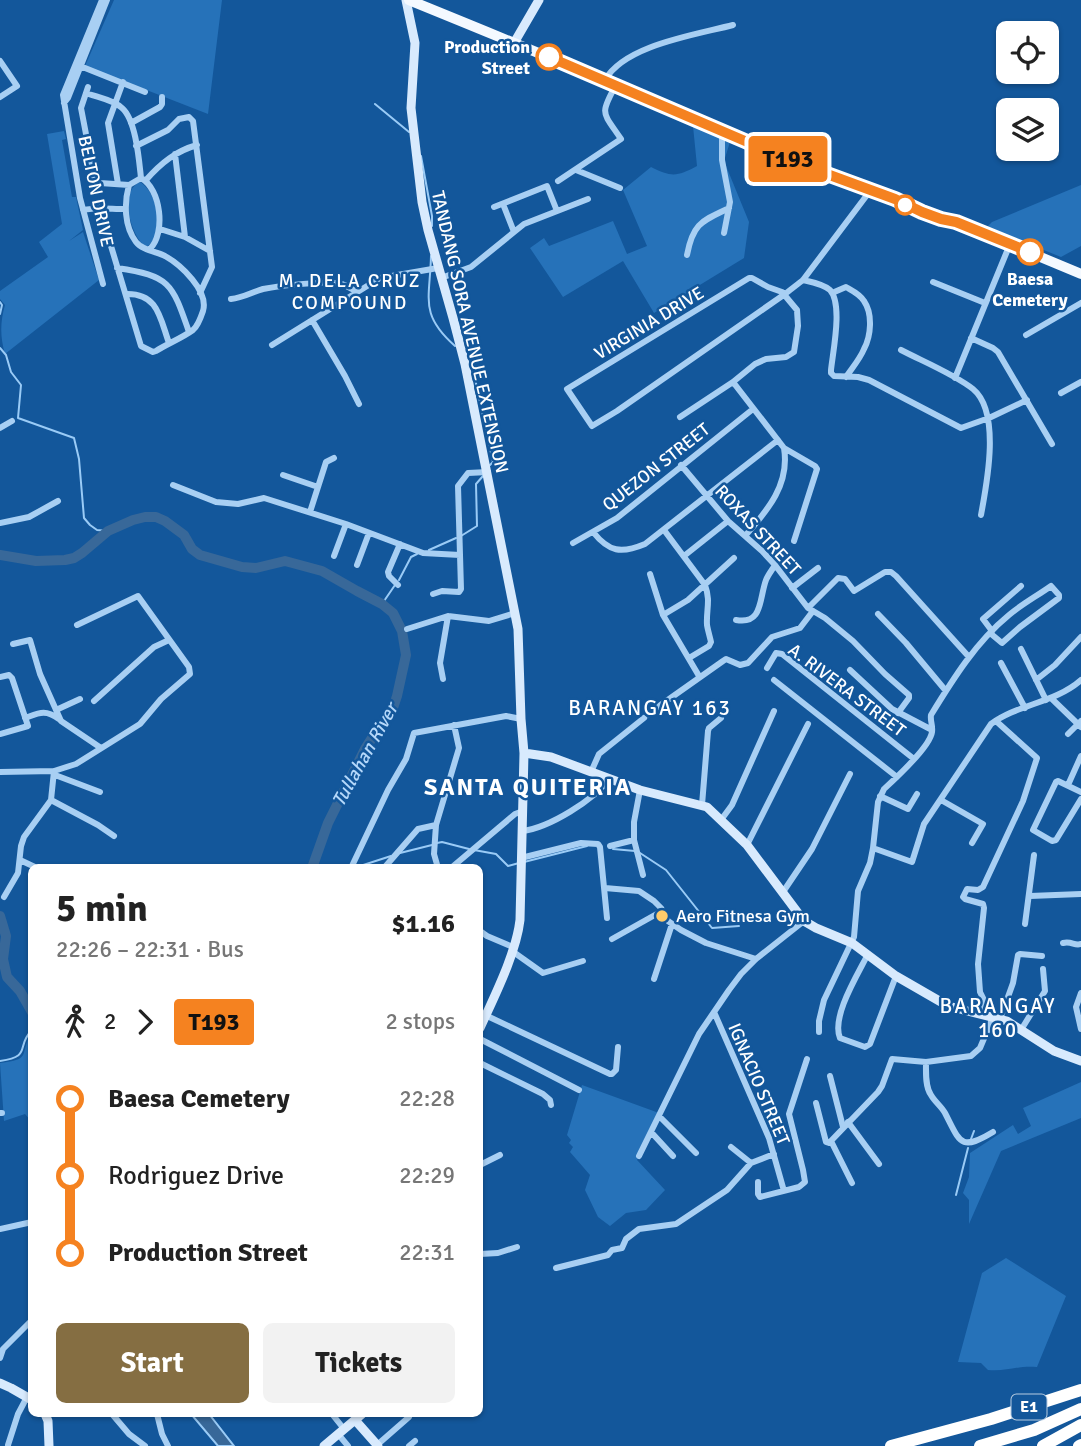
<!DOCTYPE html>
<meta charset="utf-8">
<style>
:root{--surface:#fff;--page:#f2f2f2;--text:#222;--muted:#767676;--accent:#856e42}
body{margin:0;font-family:Signika,sans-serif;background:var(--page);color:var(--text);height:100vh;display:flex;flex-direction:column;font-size:26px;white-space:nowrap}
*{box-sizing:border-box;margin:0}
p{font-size:23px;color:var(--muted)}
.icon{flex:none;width:38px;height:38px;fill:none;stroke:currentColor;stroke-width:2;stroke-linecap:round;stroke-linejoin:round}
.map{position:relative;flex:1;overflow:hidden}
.details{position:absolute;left:28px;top:864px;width:455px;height:553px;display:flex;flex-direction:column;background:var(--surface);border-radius:10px;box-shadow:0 2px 5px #0004}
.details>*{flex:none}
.badge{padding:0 14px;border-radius:5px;font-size:24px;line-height:46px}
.controls{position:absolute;left:996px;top:21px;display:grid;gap:14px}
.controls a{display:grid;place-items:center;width:63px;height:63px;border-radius:10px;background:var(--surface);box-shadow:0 2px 5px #0004;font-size:35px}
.map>.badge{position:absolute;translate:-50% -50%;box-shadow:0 0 0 4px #fff}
.legs{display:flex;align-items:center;gap:10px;height:77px;padding:0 28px;font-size:23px}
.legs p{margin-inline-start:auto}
.summary{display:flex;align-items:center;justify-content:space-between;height:119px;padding:0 28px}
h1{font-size:38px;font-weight:700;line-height:52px}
.action{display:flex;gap:14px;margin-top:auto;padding:14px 28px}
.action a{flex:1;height:80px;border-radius:10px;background:var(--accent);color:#fff;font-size:28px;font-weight:700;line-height:80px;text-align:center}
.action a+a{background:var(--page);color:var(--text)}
ul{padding:0 28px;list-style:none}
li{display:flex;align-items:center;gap:24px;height:77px;font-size:26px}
li i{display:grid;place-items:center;width:10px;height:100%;margin:0 9px;background:currentColor}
li i::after{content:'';width:18px;height:18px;margin:-9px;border:5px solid;border-radius:50%;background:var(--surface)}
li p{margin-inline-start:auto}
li:first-child i{background:linear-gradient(#0000 50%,currentColor 0)}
li:last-child i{background:linear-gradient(currentColor 50%,#0000 0)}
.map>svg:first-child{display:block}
</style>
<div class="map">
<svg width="1081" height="1446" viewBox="0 0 1081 1446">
<rect width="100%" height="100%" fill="#13579b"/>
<!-- green -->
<path fill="#2672b9" d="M114 0H222L208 114 85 66Z
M693 126 730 142 724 161 749 222 744 258 654 313 623 261 563 297 530 248 544 238 549 246 613 221 627 254 647 246 623 190 651 167C671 177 677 177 697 166Z
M64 131 66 139 62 140 72 197H76L83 230 69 241 83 232 99 280 5 354C0 337 0 322 5 305L0 299V291L48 257 39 242 62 224 47 134Z
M140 182C158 193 165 231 148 246L143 245C130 232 119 191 140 182Z
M1081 185V246L1061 257 987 227 992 222Z
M31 1033V1121L25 1114 4 1121 0 1063C32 1059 19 1056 31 1033Z
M1081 1082V1118L1001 1151 969 1224V1200L963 1193 969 1177 970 1153 1013 1125 1018 1134 1031 1126 1023 1108Z
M582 1085 659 1113 637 1160 665 1190 646 1210 626 1213 610 1226 598 1217 585 1190 590 1175 570 1152 573 1147 569 1143 571 1140 567 1135Z
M1006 1258 1066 1296 1037 1367C1018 1365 1006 1372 988 1370L981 1363 958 1362 982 1273Z"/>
<!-- water -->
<path fill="#386899" stroke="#9acbf6" stroke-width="2" d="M191 1414H209L234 1446H218Z"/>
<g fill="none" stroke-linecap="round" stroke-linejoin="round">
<!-- stream -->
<path stroke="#9acbf6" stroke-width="2" d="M375 104 409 132
M421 156 432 216V226
M431 256C430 299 419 314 455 346
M0 302 2 305 0 314
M0 348 6 355 11 372 21 385 18 418 74 438 79 459 84 518 90 525 97 530 108 531
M468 357 471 360 493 462 490 465
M461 536 477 526 476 484 483 476
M429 550 456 538
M399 580 411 557 417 554
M382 604 395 585
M437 843 442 842 469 849
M613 849 635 851
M474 850 496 854 508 866 519 863
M400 853 432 845
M640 853 666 870 712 928 739 926
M524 862 587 846
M354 868 391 856
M0 1061C33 1056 15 1047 32 1030
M971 1139 974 1131
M956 1195 968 1148"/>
<!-- river -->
<path stroke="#386899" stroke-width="10" d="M0 555 36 561 65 560 74 558 82 553 108 531 133 520 145 517H156L165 521 184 535 192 549 200 555 242 567 256 568 285 561 322 571 357 591 382 604 393 613 402 631 406 655 397 696 391 714 379 727 365 749 328 823 312 868
M0 916 6 936 3 959 7 977 20 991 32 1012"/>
<!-- street-tunnel -->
<path stroke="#3670aa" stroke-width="6" stroke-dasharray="6 3" stroke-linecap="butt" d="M644 718 655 709"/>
<!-- street -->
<path stroke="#a8cff3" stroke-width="6" d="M102 0 63 95 80 198 103 284
M0 61 17 86 0 97
M80 66 145 92
M605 80C625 45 695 35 733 25
M88 87 81 108 95 181 100 183 129 185
M86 93C96 97 114 100 122 108 136 120 139 160 141 178 161 189 166 233 150 249
M64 103 68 98 107 0
M131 123 160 107 162 104V97
M722 131V160L730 202 724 233
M136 146 168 130 179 119 189 117 193 121 212 267 200 293
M175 154 185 237
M576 170 620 188
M146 180C161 163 176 151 197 145
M558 181 621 139C603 112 599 115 616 85
M118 184 108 123 123 82
M503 204 514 232
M99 206 141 346 153 352 156 351C167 344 182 338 193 330 198 326 201 317 203 311 209 291 181 265 165 256 157 252 142 250 136 242 124 226 124 203 129 185L141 178
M494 207 547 186 557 211
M83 210C98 207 110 209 125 209
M160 229 185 237 210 251
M687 255C693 223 702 221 729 208
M117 268C170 276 172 283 189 332
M441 278 471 267 524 224 588 199
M803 280C812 282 823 284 830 290 843 304 833 351 831 370V373L834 376 858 377 869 380 961 428 989 418 1027 400
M933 282 985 303
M832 293 846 287C853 291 860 294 864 301 873 314 871 336 864 349 860 359 852 368 846 377
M126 294C158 293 160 318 169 343
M231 299C243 298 252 292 263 289 278 286 329 280 342 284 347 286 352 289 357 292
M312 320 345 376 359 404
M1026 335 1081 303
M971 338 993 348 998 352 1052 444
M272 345 380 278 438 268
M901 350C922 361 954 374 973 389 1001 412 987 483 981 515
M955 378 1010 244
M733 382 784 448 815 466 817 469 794 541
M1061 393 1081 382
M680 417 733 382 755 364 766 359 786 357 794 352 798 326 797 310 782 292 768 287 752 278H749L567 389 592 426 617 411 785 294 803 280 870 191
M0 428 12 421
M681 465 728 521 762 551 775 565 808 608 825 618 853 641 885 674 909 695V698L898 713
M283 475 318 487
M173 485 216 502 238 504 264 498 346 524 423 553 460 555
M310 512 326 462 334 458
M0 523 29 517 58 501
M664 530 705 585C711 601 706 610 707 625 708 631 710 637 711 642L709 646 689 658
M593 532C609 552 621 554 645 544L778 440
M745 536C768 510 790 484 784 448
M573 543 617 518 753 409
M334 556 346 524
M684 556 728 521
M357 565 369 533
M650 574 663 615 699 676
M398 585 389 576 388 572 400 544
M792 588 818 568
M433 594 442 591 459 592 461 589 458 486 468 473 488 472
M808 608 838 578 845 579 854 591 885 572H891L896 576 969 657
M878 614 906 643 946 691
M663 615 688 600 734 558
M736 620C763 625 759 599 766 580 768 575 772 570 775 565
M407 629 448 616 489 621 515 613
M992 631 983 619 1021 586
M13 644 30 640 40 674 61 721 101 748
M1021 649 1046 700
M1001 663 1025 708
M767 668 776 653 782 654 914 759
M850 670 892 709 932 730
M0 677 9 675 12 678 28 726 0 734
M443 679 440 663 448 616
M774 680 897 777
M1036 680 1055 665 1081 637
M1051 698 1081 727
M94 701 154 647 169 640
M655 709 723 661 726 659 740 665 748 663 772 637 800 628 813 611
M56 710 80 699
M25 718C39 713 45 709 59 719
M1068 734 1081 721
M0 772 54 771 76 764 140 724 161 699 190 674 189 667 138 596 77 625
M591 772 599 754 644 718
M55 775 100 792
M1068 785 1081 756
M640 790 634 822V840L643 875
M1081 792 1058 781 1056 782 1033 830 1052 841 1056 840 1081 799
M880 796 908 809 917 794
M51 800 98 825 114 836
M941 800 983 824 972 843
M702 805 708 731 709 728 721 718
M721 820 732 805 774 711
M522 831C549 828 594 800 610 778
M747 845 808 724
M610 846 634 840
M873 848 912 862 924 824 991 724C1018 704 1055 703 1081 680
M521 858 581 843 598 844 600 847 607 918
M20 860 37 868
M351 868 388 790 406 759 414 733 506 716 521 719
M384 868 418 829 436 825
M438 868 434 854 436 825 459 748 454 725
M451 868 515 814 523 811
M605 888 639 891 654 901 661 908 668 921 681 930 706 943 756 959
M783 892 812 849 850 774
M1030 896 1081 894
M4 897 18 873 21 846 24 837 51 800 54 771
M1025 924 1034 855
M480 931 487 936 513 947
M612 939 662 911
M1063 943C1072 941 1074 946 1081 944
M512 951 543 973 583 961
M868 954C858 974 831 1017 840 1038L865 1047 870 1044 896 976
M654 979 672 924
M1081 993 1076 1007 1081 1029
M714 1012 769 1138 784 1191
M982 1014 984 1000 980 992 978 964 984 908 983 904 965 899 963 897 967 889 978 890 983 887 1023 801 1037 758 996 721
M485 1015 610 1074H612L616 1070 618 1047
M1000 1019 1013 983 1018 955 1020 954 1042 956
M1021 1030 1045 991 1043 969
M819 1032V1021L824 1000 854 937 858 891 870 863 873 848 878 802 884 789C896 778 930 747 932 732 933 725 930 721 931 715 953 679 976 642 1009 615 1022 604 1037 596 1051 586L1059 595V598L1020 627 1002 643 990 633
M480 1039 579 1090
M926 1062C926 1072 925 1087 931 1095 935 1102 941 1106 945 1113 960 1142 960 1152 993 1132
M480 1063 543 1094 550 1100 551 1105
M830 1076 843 1127
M816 1103 826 1142 829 1143 878 1092 882 1086 892 1059 926 1062 971 1056 980 1048 993 1017
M0 1113H2
M659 1116 696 1153
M848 1122 879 1164
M651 1132 673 1156
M831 1141 852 1183
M731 1147 751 1163
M639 1156 699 1034 729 990 741 974 756 959 804 921
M480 1165 500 1155
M758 1182V1194L760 1197 799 1187 805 1182 803 1170 789 1114 807 1059
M0 1229 32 1222
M480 1254 498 1253 517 1247
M556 1268 608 1255 612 1250 622 1248 626 1239 639 1229 676 1224 727 1190 751 1163 774 1154
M0 1358 3 1349 32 1320
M112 1414 129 1434 145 1446
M157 1414 162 1434 168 1446
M332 1414 344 1429
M338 1434 348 1446
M8 1445 18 1414 27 1397
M377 1445 409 1417
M409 1446 415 1441"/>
<!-- secondary -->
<path stroke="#d8eafd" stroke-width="9" d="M406 0 415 43 411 108 422 202 428 230 453 318 465 364 518 629 521 719 524 753 520 920C516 954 494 997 480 1028
M514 43 539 0
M524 753 551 757 640 790 707 807 747 845 804 921 816 928 852 943 896 976 948 1006 1007 1021 1054 1051 1081 1061
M0 1383 11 1388 32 1400
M45 1414 48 1421 49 1446
M355 1420 378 1446
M324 1446 362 1414"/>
<!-- primary -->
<path stroke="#f4f9ff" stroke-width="10" d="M409 0C495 35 581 70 667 107 742 139 817 173 895 199 913 210 935 218 956 222
M952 220 1081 274"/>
<!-- highway -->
<path stroke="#fff" stroke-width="12" d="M891 1446 991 1419 1081 1390
M980 1446 1034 1430 1081 1409
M1043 1446 1081 1425
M1079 1446 1081 1445"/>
</g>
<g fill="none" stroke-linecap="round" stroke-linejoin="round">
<!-- line-1 casing -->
<g stroke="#fff" stroke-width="16">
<path id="line-1" d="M549 57 752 144 816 170 895 199 922 212 941 219 956 222 1030 252"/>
</g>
<!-- line-1 -->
<use href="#line-1" stroke="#f58220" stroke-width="10"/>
</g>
<!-- markers -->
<g fill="#fff" stroke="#f58220" stroke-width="3.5">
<circle cx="549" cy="57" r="12"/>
<circle cx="905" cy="205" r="9"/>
<circle cx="1030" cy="252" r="12"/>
</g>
<circle fill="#ffcb6a" stroke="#13579b" stroke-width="2.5" cx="662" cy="916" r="7"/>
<g text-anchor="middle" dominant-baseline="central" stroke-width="5" stroke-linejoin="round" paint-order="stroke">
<!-- shield labels -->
<rect fill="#13579b" stroke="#b8cde1" stroke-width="2" x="1011.5" y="1394.5" width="35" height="25" rx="5"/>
<g font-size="16" font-weight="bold" fill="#fff">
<text x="1029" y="1407">E1</text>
</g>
<!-- stop labels -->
<g font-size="18" font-weight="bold" fill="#fff" stroke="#13579b" text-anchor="end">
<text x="530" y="47">Production<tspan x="530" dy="21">Street</tspan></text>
<text x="1030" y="279" text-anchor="middle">Baesa<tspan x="1030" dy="21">Cemetery</tspan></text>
</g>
<!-- street labels -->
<g font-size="18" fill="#fff" stroke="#13579b">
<text transform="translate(96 191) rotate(78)">BELTON DRIVE</text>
<text transform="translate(649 323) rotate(-31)">VIRGINIA DRIVE</text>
<text transform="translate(470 332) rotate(77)">TANDANG SORA AVENUE EXTENSION</text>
<text transform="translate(656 467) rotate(-38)">QUEZON STREET</text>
<text transform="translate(758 530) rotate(47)">ROXAS STREET</text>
<text transform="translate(847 690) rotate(37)">A. RIVERA STREET</text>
<text transform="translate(759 1084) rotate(67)">IGNACIO STREET</text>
</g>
<!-- poi labels -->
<g font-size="18" fill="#fff" stroke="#13579b" text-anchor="start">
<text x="676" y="916">Aero Fitnesa Gym</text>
</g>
<!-- neighbourhood labels -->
<g font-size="19" letter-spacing="2" fill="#fff" stroke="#13579b">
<text x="350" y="281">M. DELA CRUZ<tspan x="350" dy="22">COMPOUND</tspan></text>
</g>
<!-- water labels -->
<g font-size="19" font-style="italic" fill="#b5d8fa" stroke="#13579b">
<text transform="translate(365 755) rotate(-61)">Tullahan River</text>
</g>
<!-- quarter labels -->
<g font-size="21" letter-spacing="2" fill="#fff" stroke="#13579b">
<text x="650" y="708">BARANGAY 163</text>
<text x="998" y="1006">BARANGAY<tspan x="998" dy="24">160</tspan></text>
</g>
<!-- district labels -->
<g font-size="24" font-weight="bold" letter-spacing="2" fill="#fff" stroke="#13579b">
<text x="528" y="787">SANTA QUITERIA</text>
</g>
</g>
</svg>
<div class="controls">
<a><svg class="icon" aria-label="locate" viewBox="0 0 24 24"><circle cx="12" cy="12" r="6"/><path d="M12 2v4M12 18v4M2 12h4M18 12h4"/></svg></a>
<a><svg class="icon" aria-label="layers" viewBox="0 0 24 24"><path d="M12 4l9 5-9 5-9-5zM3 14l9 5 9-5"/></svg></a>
</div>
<b class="badge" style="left:788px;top:159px;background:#f58220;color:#111">T193</b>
<section class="details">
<div class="summary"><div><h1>5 min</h1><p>22:26 – 22:31 · Bus</p></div><b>$1.16</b></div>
<div class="legs"><svg class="icon" aria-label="walk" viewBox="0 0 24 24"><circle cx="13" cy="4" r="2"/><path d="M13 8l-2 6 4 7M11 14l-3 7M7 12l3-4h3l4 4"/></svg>2<svg class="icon" aria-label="forward" viewBox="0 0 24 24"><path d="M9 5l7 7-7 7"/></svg><b class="badge" style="background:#f58220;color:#111">T193</b><p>2 stops</p></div>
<ul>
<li><i style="color:#f58220"></i><b>Baesa Cemetery</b><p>22:28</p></li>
<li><i style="color:#f58220"></i><span>Rodriguez Drive</span><p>22:29</p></li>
<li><i style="color:#f58220"></i><b>Production Street</b><p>22:31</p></li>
</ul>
<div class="action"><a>Start</a><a>Tickets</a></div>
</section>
</div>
